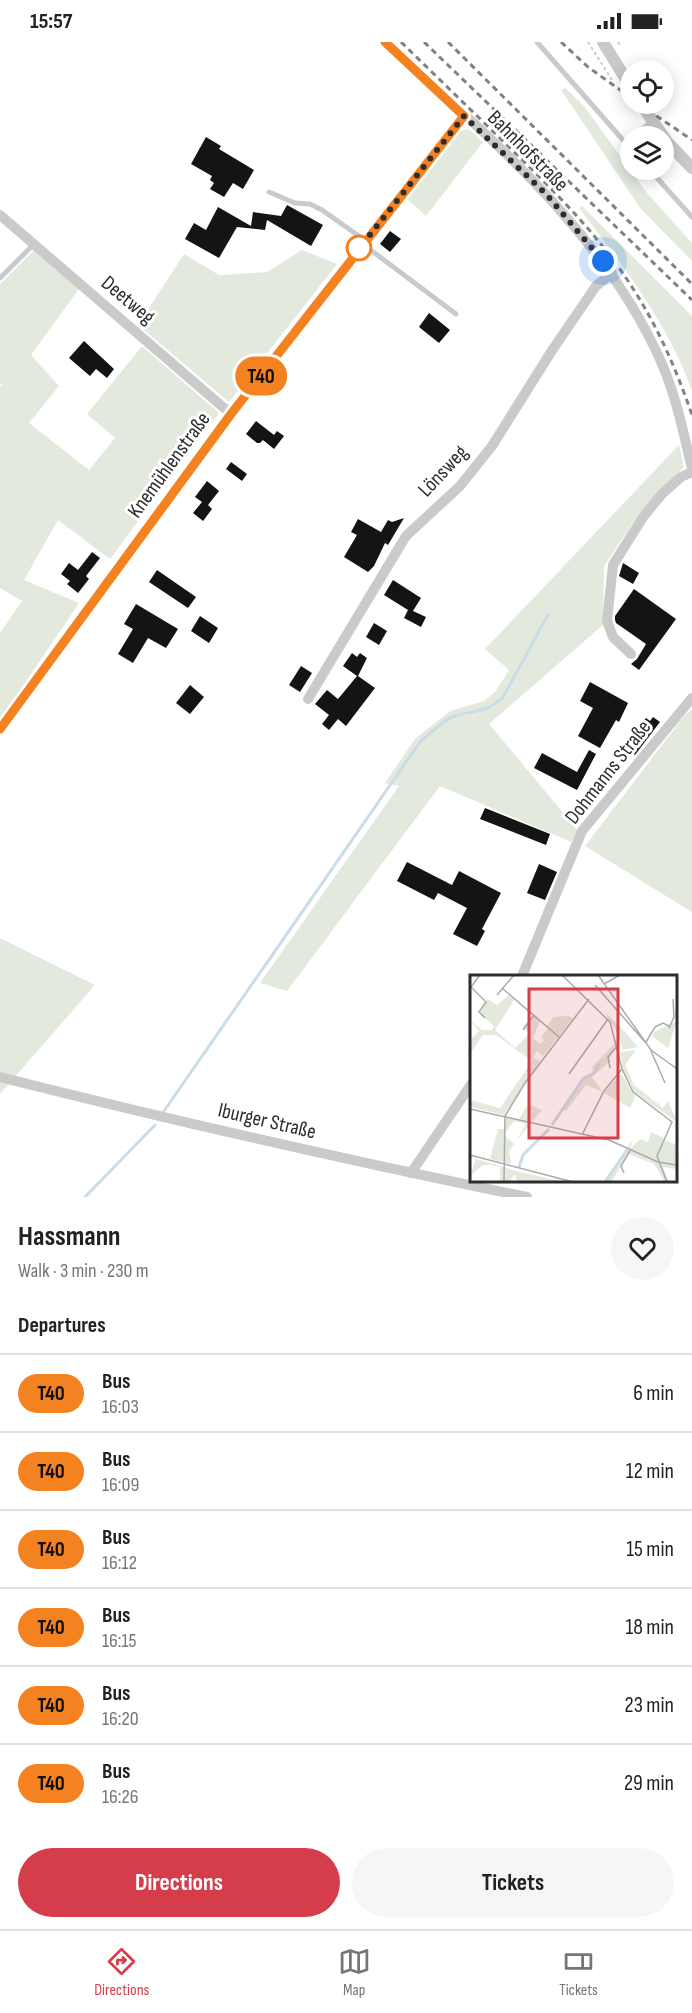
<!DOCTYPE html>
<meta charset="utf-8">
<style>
:root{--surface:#fff;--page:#f6f6f6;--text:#222;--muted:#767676;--line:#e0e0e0;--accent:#d63d4b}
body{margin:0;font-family:"Sofia Sans Condensed",sans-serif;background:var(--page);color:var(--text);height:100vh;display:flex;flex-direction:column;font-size:22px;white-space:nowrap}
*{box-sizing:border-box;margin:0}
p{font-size:20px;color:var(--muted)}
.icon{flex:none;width:33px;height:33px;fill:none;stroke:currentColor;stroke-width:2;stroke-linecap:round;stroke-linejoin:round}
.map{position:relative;height:1155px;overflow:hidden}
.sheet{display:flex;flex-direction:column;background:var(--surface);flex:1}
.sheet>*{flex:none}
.badge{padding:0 12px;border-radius:20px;font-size:21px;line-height:39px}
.fabs{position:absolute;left:620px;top:18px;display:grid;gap:12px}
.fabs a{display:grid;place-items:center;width:54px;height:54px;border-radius:50%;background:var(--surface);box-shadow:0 3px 15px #0003;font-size:30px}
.you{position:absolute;width:30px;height:30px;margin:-15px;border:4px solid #fff;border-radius:50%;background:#1a73e8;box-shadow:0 0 0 9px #1a73e833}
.map>.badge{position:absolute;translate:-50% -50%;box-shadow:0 0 0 3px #fff}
h2{padding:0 18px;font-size:22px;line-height:54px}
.round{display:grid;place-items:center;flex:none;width:63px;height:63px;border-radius:32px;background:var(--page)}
.headline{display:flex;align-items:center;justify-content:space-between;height:102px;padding:0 18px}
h1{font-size:28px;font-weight:700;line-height:45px}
.button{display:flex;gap:12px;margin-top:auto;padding:12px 18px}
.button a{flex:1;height:69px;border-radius:36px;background:var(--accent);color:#fff;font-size:24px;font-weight:700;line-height:69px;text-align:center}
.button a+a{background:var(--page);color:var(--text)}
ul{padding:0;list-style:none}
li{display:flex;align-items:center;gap:18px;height:78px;padding:0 18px;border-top:2px solid var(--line)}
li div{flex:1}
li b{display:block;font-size:22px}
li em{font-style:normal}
li .badge{min-width:66px;font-weight:700;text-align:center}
.status{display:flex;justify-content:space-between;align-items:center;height:42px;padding:0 30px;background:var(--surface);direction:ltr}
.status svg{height:16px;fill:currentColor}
.tabs{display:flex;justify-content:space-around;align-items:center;height:84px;border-top:2px solid var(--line);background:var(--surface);font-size:16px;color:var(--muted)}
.tabs a{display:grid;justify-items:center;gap:3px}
.tabs .current{color:var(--accent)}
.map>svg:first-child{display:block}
</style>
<div class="status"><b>15:57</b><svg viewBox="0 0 49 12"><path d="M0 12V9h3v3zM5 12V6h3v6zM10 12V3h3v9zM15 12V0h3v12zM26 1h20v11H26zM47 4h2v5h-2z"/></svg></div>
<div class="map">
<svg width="692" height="1155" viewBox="0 0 692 1155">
<rect width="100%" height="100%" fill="#fff"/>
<!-- green -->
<path fill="#e3e9dc" d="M565 46 584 64 647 151 692 201V219L641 167 561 48Z
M469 87 483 100 426 174 407 157 462 88Z
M582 164 692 274V349C668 281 622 222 579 166Z
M34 208 79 247 31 313 59 344 29 381 89 428 115 396 87 372 142 304 219 371 110 517 58 478 24 538 79 561 0 678V591L22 559 0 546V345L2 343 0 341V242Z
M302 208 337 222 229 360 138 283 184 212 219 233 267 230Z
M679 403 684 425 658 450 638 473 604 524 603 583 489 682 579 790 571 800 440 744 287 949 260 941 399 744 385 741 415 697 450 669 484 659 496 649 509 628 485 607Z
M692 667V870L585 804 685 673Z
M0 896 95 943 0 1052Z"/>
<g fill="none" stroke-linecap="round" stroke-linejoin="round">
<!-- stream -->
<path stroke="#c9dce8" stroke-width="3" d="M164 1069 420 700C430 692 443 678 454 674 477 666 482 674 503 655L548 573
M85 1155 155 1083"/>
</g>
<!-- building -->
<path fill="#141414" d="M206 95 221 104 219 107 254 128 243 147 233 141 224 155 210 147 214 141 210 138 212 134 191 122Z
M287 163 323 183 311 204 267 178 265 188 237 185 219 216 185 197 194 181 206 188 218 165 251 184 253 170 281 174Z
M390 189 401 197 390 210 380 202Z
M429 271 450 288 439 301 419 285Z
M84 299 114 327 107 336 96 327 90 334 69 316Z
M256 379 274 393 277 389 284 394 274 407 263 398 260 401H257L246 392Z
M231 420 247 432 242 439 226 427Z
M207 439 219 449 208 463 212 467 203 479 193 471 202 460 195 455Z
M404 476 388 503 385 501 374 524 368 530 344 515 357 493 351 490 358 477 381 490 388 478 392 480Z
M92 510 100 516 86 534 89 537 78 551 67 542 70 539 61 532 69 521 78 528Z
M623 521 639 531 633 542 619 534Z
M157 528 196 555 188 566 149 540Z
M393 538 421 556 413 569 426 575 421 585 404 576 408 568 384 553Z
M634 547 676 577 639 628 631 622 637 617 646 602 616 581 615 578V574Z
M136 562 178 587 166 606 148 596 133 621 118 612 133 587 124 582Z
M200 574 218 586 209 601 191 589Z
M374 581 387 589 379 603 366 595Z
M352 611 357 615 360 611 367 616 358 634 375 646 346 684 338 677 329 688 322 682 329 673 315 662 327 648 338 657 357 634 343 624Z
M301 624 312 631 300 650 289 643Z
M590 640 628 661 619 680 616 678 600 706 578 694 593 666 580 659Z
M190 643 204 655 190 672 176 661Z
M653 675 660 680 635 713 624 705 646 676 650 679Z
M589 708 596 712 577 748 534 726 542 711 577 730Z
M485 766 550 792 546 803 480 777Z
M407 820 452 843 459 829 501 851 482 887 485 889 477 904 453 892 467 866 438 851 434 858 397 839Z
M539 822 557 830 545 858 527 851Z"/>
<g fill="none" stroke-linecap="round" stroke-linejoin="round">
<!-- path -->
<path stroke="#cacaca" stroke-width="2" stroke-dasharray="3 3" stroke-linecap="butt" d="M588 0 612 38
M618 0 621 5"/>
<!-- service -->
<path stroke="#cacaca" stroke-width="5" d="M537 0 630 106
M632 94 653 79
M650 128 692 175
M269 150 295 161 310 162 322 168 366 199
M364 203 456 272
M0 236 34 202"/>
<!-- minor -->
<path stroke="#cacaca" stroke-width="10" d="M385 0C487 94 599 185 658 313 675 349 683 388 692 427
M0 173 231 372
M631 612 613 595 607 579 613 523 643 475 662 452 681 435 692 430
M308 657 406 494 460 444 492 404 551 310 596 244 612 231
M0 687 231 372 464 74
M522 934 582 789 692 656
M0 1035C175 1079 350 1119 527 1155
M411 1131 472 1041"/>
<!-- tertiary -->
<path stroke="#cacaca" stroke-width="12" d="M603 0 630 44
M641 62 668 101 692 126"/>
<!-- rail -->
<path stroke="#828282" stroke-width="3" stroke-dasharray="6 4.5" stroke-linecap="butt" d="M401 0C437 35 473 70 509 105 554 149 598 192 632 245 658 285 677 329 692 373
M424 0 692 258
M448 0 692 242
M561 0 588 25 630 55
M639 62 692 98"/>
</g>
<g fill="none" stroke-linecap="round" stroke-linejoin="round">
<!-- line casing -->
<g stroke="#fff" stroke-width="14">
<path id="line" d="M0 687 231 372 464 74 385 0"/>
</g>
<!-- line -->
<use href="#line" stroke="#f58220" stroke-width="9"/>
<!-- walk -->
<path stroke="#2d2d2d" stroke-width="6" stroke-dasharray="0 10.8" d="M359 206 358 208 464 74 546 152 603 219"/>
</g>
<!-- markers -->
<circle fill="#fff" stroke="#f58220" stroke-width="3" cx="359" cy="206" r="12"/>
<g text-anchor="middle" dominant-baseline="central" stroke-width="6" stroke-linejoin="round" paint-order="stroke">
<!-- street labels -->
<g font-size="21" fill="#2d2d2d" stroke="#fff">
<text transform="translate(528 109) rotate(45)">Bahnhofstraße</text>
<text transform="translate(128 258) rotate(40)">Deetweg</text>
<text transform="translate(169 423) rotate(-54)">Knemühlenstraße</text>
<text transform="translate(443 429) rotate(-47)">Lönsweg</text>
<text transform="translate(608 730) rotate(-52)">Dohmanns Straße</text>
<text transform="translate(267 1079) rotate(13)">Iburger Straße</text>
</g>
</g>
<!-- overview -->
<g transform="translate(470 933)">
<rect width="207" height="207" fill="#fff"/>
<path d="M39 20 44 25 25 55 45 73 59 59 53 51 64 41 70 46 63 63 71 69 74 65 71 62 78 53 88 62 73 81 67 76 63 83 70 86 34 140 0 132V125L30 133 62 86 26 60H13L0 79V65L9 56 0 45 12 55H22L24 51 10 38 18 24 27 30ZM134 36 155 57 168 72 153 75 147 57ZM98 41 103 43 89 61 77 51 83 42ZM207 46 198 73 182 61 184 57ZM147 66 137 89 122 102 133 117 116 110 96 136 93 135 113 104 123 98 122 92ZM166 75 155 90 164 110 193 133 198 126 207 147 164 117 153 95 150 77ZM151 98 165 122 160 133 134 118ZM58 129 72 135 47 165 56 149 44 146 34 159 44 169 39 176 41 189 20 184 28 154H34L36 143 49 144ZM181 157 194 163 191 173 195 165 207 170V194L193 192 199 207H195L184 189 159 179 141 207H134L163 164 160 174 170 164 178 167ZM6 184 50 197 93 207H47L45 199 39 207H30V192L21 190H13L0 201Z" fill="#e3e9dc"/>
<path fill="none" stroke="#c9dce8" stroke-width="3" d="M82 150 113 104 124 98 130 88M49 192 53 180 79 154M135 207 157 175"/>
<path fill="none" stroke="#ababab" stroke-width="1.5" d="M10 0 1 12 16 27 9 37 15 43M92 0 140 47 152 94 163 117 202 147 187 181 197 207M128 0 181 75 207 94M134 9 150 0M125 10 175 67M32 13 89 62M27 20 44 0M199 53 204 42 203 24M53 55 64 40M176 67 185 52 193 48 199 51M181 76 195 108M140 93 138 82 148 70M99 99 138 44M0 134 139 165 188 187 207 190M112 160 134 116 152 94M0 180 103 207M154 198 151 191 161 174M34 207 35 141 55 108 119 24"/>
<path fill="#d63d4b" fill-opacity="0.15" stroke="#d63d4b" stroke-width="3" d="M59 14H148V163H59Z"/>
<rect width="207" height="207" fill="none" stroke="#2d2d2d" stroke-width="3"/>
</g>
</svg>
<div class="fabs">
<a><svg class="icon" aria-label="locate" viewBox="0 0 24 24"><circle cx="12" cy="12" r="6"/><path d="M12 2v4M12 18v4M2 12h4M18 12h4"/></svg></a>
<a><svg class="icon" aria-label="layers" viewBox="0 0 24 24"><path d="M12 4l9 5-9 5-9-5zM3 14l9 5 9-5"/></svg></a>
</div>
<div class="you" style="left:603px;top:219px"></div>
<b class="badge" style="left:261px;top:334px;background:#f58220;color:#111">T40</b>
</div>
<section class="sheet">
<div class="headline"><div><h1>Hassmann</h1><p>Walk · 3 min · 230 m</p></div><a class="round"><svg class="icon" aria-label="heart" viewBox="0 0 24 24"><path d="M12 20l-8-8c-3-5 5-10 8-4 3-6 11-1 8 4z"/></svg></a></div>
<h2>Departures</h2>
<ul>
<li><span class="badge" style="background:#f58220;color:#111">T40</span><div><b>Bus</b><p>16:03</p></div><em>6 min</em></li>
<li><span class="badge" style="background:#f58220;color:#111">T40</span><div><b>Bus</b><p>16:09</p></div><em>12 min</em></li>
<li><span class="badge" style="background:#f58220;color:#111">T40</span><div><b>Bus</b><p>16:12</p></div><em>15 min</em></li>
<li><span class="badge" style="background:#f58220;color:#111">T40</span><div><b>Bus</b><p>16:15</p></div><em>18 min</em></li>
<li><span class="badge" style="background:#f58220;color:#111">T40</span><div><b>Bus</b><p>16:20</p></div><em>23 min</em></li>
<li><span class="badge" style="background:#f58220;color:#111">T40</span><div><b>Bus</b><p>16:26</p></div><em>29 min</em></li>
</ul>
<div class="button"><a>Directions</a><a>Tickets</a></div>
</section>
<nav class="tabs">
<a class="current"><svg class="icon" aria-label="directions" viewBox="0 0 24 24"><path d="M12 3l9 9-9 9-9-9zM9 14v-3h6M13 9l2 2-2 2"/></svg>Directions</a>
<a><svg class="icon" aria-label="map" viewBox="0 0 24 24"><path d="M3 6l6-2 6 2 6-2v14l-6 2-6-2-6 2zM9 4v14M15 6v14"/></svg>Map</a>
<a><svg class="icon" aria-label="tickets" viewBox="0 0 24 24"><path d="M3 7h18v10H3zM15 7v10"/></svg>Tickets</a>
</nav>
